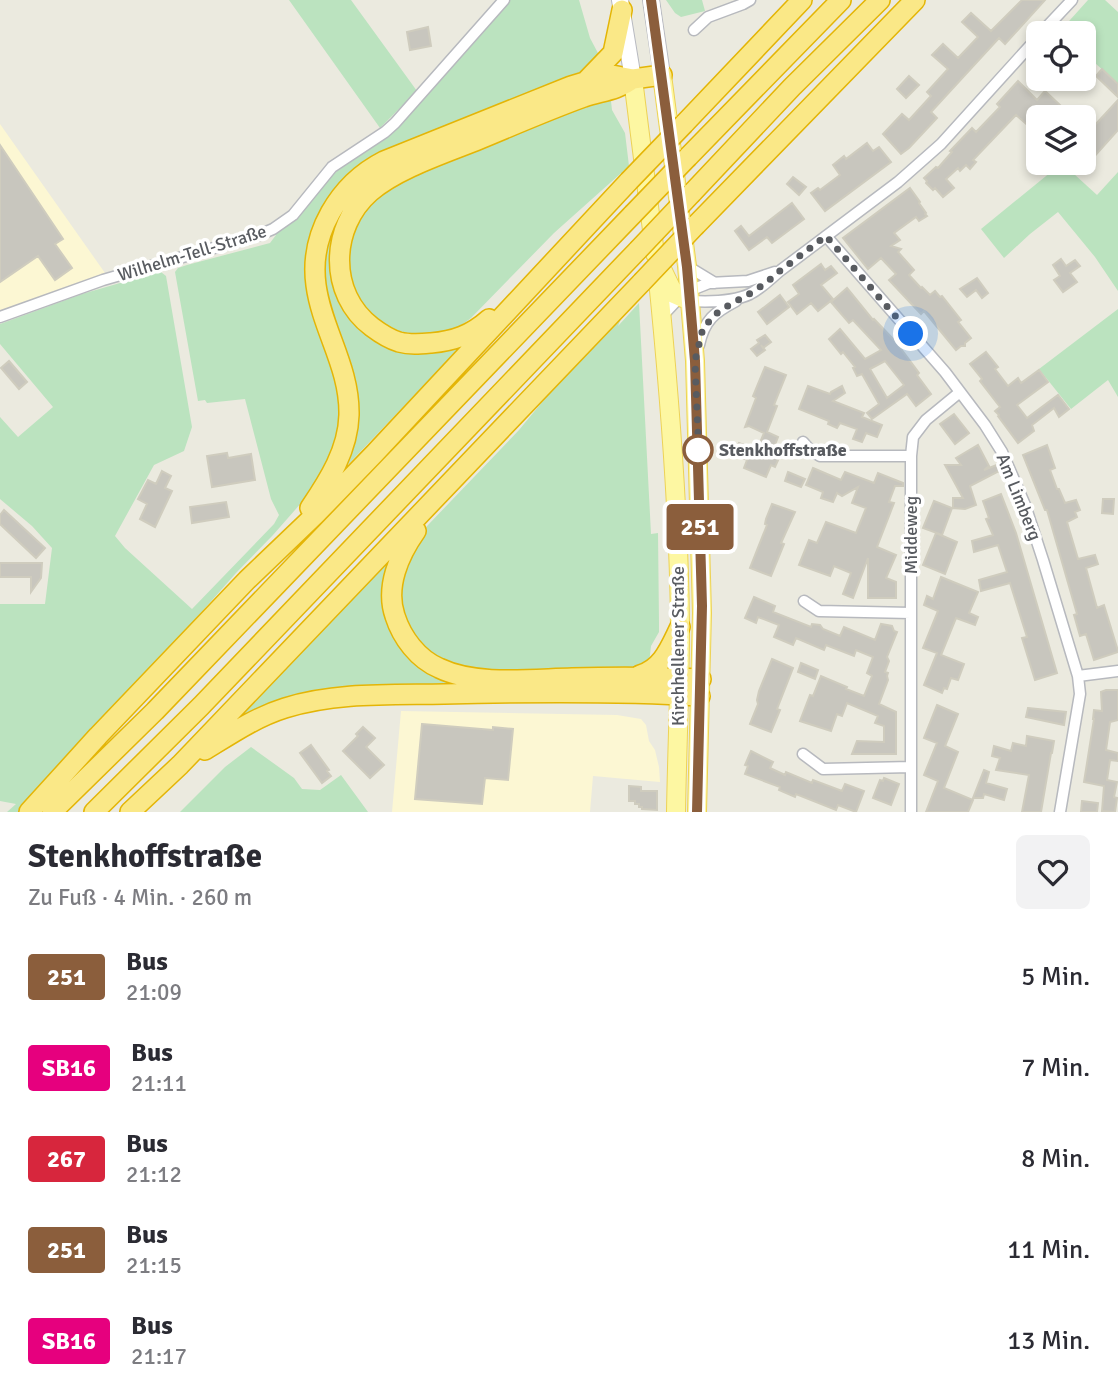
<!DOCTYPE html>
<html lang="de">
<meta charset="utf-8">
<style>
:root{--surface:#fff;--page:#f2f2f3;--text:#2b2b33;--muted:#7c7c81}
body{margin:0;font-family:Signika,sans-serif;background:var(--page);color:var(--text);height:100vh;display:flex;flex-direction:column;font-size:26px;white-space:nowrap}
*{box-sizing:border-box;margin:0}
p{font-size:23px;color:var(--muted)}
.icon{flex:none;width:38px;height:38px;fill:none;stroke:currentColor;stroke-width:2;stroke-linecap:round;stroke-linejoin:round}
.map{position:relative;height:812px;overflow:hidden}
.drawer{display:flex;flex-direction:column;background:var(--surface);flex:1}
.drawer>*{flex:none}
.badge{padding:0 14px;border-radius:5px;font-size:24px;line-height:46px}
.controls{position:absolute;left:1026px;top:21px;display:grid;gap:14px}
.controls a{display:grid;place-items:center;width:70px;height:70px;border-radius:10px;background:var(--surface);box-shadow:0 4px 10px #0003;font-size:35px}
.you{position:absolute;width:35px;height:35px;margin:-18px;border:5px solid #fff;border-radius:50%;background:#1a73e8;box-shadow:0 0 0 10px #1a73e833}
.map>.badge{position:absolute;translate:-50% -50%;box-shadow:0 0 0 4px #fff}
.round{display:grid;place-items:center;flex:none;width:74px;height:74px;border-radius:10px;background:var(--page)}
.headline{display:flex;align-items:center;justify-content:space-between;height:119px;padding:0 28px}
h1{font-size:33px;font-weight:700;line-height:52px}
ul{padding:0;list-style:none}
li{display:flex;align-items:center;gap:21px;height:91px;padding:0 28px}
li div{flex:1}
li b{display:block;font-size:26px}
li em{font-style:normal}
li .badge{min-width:77px;font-weight:700;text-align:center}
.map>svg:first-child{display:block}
</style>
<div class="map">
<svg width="1118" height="812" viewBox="0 0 1118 812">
<rect width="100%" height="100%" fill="#ebeadf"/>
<!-- commercial -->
<path fill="#fcf7d3" d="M0 124 105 273 0 312Z
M401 711 617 715 641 719 646 725 649 741 655 750 659 767 660 782 593 776 590 812H392Z"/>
<!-- green -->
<path fill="#bbe3bf" d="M289 0H351L417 91 380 128Z
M509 0H579L590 38 599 55 578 75 401 148 315 235 341 384 340 435 326 469 302 502 273 535 236 573 138 684 19 812H7L16 804 0 801V604H45L52 548 32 526 0 499V417L18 437 53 407 0 344V324L82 294 158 272H161L166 276 192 427 184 451 154 465 115 536 125 548 192 609 274 524 279 515 271 499 245 399 207 403 205 400 198 401 175 272 178 268 187 265 270 243 276 235 273 233 342 166 357 155Z
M666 0H702L705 11 681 17 675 13Z
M1088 0H1105L1118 12V84L1083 52V33H1064L1061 30Z
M600 100 611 101 612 110 625 133 629 166 554 233 471 318 463 324 465 326 445 334 413 335 392 329 367 311 351 287 347 263 351 229 379 193 435 165Z
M413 160 336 238 370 331 463 344 340 473 349 443 324 301 321 259 338 210Z
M1062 163 1097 195 1118 172V291L1095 257 1058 212 1030 234 1004 258 981 229Z
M639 303 651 534 658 533 659 623V632L651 646 649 664 629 671 491 674 437 662 403 622 397 586 419 535 428 525 519 430 572 366 623 314 618 326Z
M1118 309V397L1108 380 1071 409 1039 369Z
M395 550 396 634 486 684 356 690 229 727 340 612Z
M251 747 294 778 302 789 320 790 341 775 368 812H180L225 767Z"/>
<!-- building -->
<path fill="#c8c6be" stroke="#cfccbe" stroke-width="2" fill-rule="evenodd" d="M1022 0H1045L1005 44 999 38 931 112 937 118 909 148 901 154 883 134 902 114 909 120 931 96 927 92 948 69 932 55 943 44 958 58 978 37 962 22 971 13 991 31Z
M428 27 431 46 410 50 407 32Z
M1102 69 1118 84V97L1096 76Z
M909 76 919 85 906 98 897 89Z
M1018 81 1037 100 1045 91 1060 105 1049 117H1038V125L1033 130 1016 115 973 160 976 162 970 169 966 165 960 171 958 168 946 179 954 188 943 197 935 188 933 190 926 183 927 181 924 178 936 167 938 168 952 152 950 151 972 128 976 132 1000 107 997 104Z
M1118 100V130L1093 158 1090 156 1083 163V138Z
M867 143 873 151 879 147 891 162 825 211 811 193 818 188 820 190 840 175 833 165 844 156 846 159Z
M0 145 63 239 55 244 72 268 55 280 38 256 0 282Z
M793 177 806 187 799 195 787 184Z
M910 188 920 202 919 203 926 213 925 214 927 216 919 221 916 217 894 233 900 240 891 246 901 249 898 252 914 270 909 275 921 288 922 287 930 295 935 291 940 297 942 296 961 320 958 322 971 338 965 343V346H961L956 350 924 311 921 314 889 280 896 274 881 258 868 269 843 238Z
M792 203 804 219 772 243 767 237 749 250 735 231 741 226 749 236Z
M1061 259 1066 266 1075 260 1080 266 1070 273 1077 282 1063 292 1054 280 1060 276 1053 265Z
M821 264 825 270 831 266 837 273 821 285 833 299 818 311 811 303 797 314 788 302 799 294 793 285Z
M977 278 988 293 982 298 976 290 967 297 960 289Z
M847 288 873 320 874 319 895 341 919 373 917 375 931 394 916 406 907 394 872 419 867 413 879 404 862 374 857 376 853 368 855 367 843 352 841 354 829 339 840 329 865 359 881 350 853 320 849 323 831 302ZM885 361 904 385 887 398 870 369Z
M780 295 789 307 767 324 758 312Z
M765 335 771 342 763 348 761 345 765 350 757 356 751 349 759 343 757 340Z
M986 352 998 367 995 369 1008 386 1018 378 1021 383 1039 370 1048 382 1017 405 1027 418 1058 395 1069 409 1059 417 1054 408 1032 425 1034 431 1018 443 998 416 999 415 995 411 1000 407 980 381 982 379 970 364Z
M9 361 27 382 19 389 1 368Z
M765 367 786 375 774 405 777 406 767 432 778 437 771 455 779 458 775 467 771 465 766 477 744 468 747 460 738 456 739 452 735 451 739 443 757 450 764 433 749 426 745 427 756 398 753 396Z
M808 386 830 394 831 392 842 386 845 393 833 401 864 413 862 417 882 425 877 437 866 433 862 442 853 439 857 429 840 423 837 428 828 424 829 421 799 409Z
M954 414 969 433 955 444 940 424Z
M978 445 989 466 984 470 999 464 1001 470 970 486 976 505 965 509 953 508V498H963L945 465H961L956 458Z
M1047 445 1055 468 1050 470 1057 489H1059L1065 503 1076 500 1080 510 1075 512 1077 517 1067 522 1078 559 1095 555 1098 564 1086 568 1097 608 1104 605 1118 651V652L1094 660 1086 634 1080 636 1074 615 1077 614 1047 510H1045L1023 455Z
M227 453 228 458 251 454 255 480 212 487 207 456Z
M813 468 841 480 845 472 874 483 878 473 903 483V486H895L889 502 894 503 877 547 896 555 886 578 896 582V598H868V558L853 598 843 594 851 573 834 566 830 576 799 565 809 540 817 543 826 522 856 533 866 508 852 503 858 487 842 496 837 493 833 502 821 498 823 492 806 485Z
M162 471 171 476 165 488 172 491 155 527 140 519 147 504 138 499 148 480 156 484Z
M788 472 805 479 801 487 785 481Z
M1001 494 1016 533 1057 673 1035 680 1022 638 1027 637 1010 583 981 591 979 580 1007 572 998 545 974 552 972 541 993 535 986 519 989 518 983 501Z
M1103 499H1114L1113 514 1102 513Z
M934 501 952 508 942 535 923 528Z
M226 502 229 517 192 523 190 507Z
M772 504 795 512 781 543 784 544 771 576 750 568 767 525 765 524 766 519Z
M4 510 45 548 36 558 0 524V515Z
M936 533 957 542 945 574 923 565Z
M0 563H42L41 578 31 592V577H0Z
M941 577 978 592 969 613 978 617 975 625 956 618 941 655 964 664 958 680 951 678 947 689 944 688 942 693 924 685 937 653 923 648 938 611 924 605 927 596 933 599Z
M754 597 775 606 773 612 811 627 812 624 820 625 823 629 840 636 844 627 875 640 881 624 892 626 894 631 897 632 887 657 889 661 885 672 888 673 887 676 888 680 879 704 896 712V754H852L857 741 884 742V726L875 723 878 716 847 703 842 716 837 714 831 731 800 721 810 695 813 696 821 676 847 687 846 689 864 696 872 676 867 673 873 657 856 650 854 656 826 645 824 650 796 638 793 645 774 637 779 625 758 617 756 623 745 618Z
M772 659 793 668 777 709 780 710 771 732 750 724 758 704 757 700 759 691Z
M801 663 818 670 815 679 798 672Z
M1106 690H1118V720L1110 722 1106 750 1118 753V761L1110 760 1107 780 1117 782 1114 797 1117 798 1115 812 1102 811 1104 786 1084 782 1094 719H1093L1094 710 1102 711 1101 692Z
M937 705 958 714 945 746 958 752 944 788 973 800 968 812H926L938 781 924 775 937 743 924 738Z
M1028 708 1066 712 1064 725 1026 717Z
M422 724 493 730V727L513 729 508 780 485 778 482 804 415 799Z
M363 727 375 738 366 747 384 765 370 778 343 751 358 736 356 734Z
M1027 736 1054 741 1052 753H1051L1041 812H1022L1029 775 996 770 1000 758 992 756 994 746 1011 751 1013 743 1026 746Z
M311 745 329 770 327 771 331 776 322 783 300 753Z
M751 751 773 762 770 768 785 775 786 772 812 783 813 780 842 791 845 784 864 791 856 812 838 805 836 810 796 794 795 797 779 790 780 787 745 774 748 766 745 765Z
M984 770 989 772 986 783 1007 789 1004 800 984 794 983 798H973Z
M884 778 899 784 891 805 873 798 880 780 883 781Z
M629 786 641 787V791H657V810L642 809V807H639V804H635V801H629Z
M1082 801 1098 803 1097 812H1081Z"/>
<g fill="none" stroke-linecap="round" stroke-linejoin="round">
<!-- minor casing -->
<g stroke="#b7b9be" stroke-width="13">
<path id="minor" d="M694 30 708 17 743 4 750 0
M1041 33 1072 0
M826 236 945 372 985 425 1002 452 1025 505 1043 560 1078 676 1080 694 1060 812
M687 266 715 283
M690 301C708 302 733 302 750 294 762 288 771 278 781 270L898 182 941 144 1038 37
M662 316 679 298 689 291 709 283 748 281 775 272
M0 317 103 280 259 235 273 229 293 215 332 167 385 132 395 123 504 0
M699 345C704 320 715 312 736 301
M803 442 810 450 820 456H911
M804 601 819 611 911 613
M1078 676 1118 671
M803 754 823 769 911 767
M911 812V456L913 437 926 420 960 392"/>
</g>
<!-- secondary casing -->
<g stroke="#b8bac1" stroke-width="18">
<path id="secondary" d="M620 0 633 79
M651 0 662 75"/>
</g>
<!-- primary casing -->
<g stroke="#edd256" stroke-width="20">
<path id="primary" d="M662 75 687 266 695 361 702 613 697 812
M633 79 655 254
M662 269 674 294 690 301
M657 270C669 388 679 507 680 626 680 688 677 750 676 812"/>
</g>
<!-- motorway casing -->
<g stroke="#e4b506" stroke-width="22">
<path id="motorway" d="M586 81 613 53 622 10
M684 124 802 0
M688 157 841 0
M692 193 792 87 880 0
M696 225 915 0
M489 319C471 335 454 341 431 343 420 344 410 345 399 342 389 339 380 333 372 327 328 294 330 227 370 192 398 168 446 153 480 139 514 125 548 110 584 97 602 91 616 91 633 79
M310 508C329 480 348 450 349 415 350 367 322 330 316 285 309 234 339 184 384 161L571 86 604 76 612 75 633 79 662 75
M416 531C399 555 385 587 395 616 402 638 418 659 439 668 476 686 531 679 572 678 615 677 658 677 701 679
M640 675C663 668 670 647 680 627
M205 750C231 734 256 717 285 708 336 692 392 695 444 694 530 692 615 691 700 696
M29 812 98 736 247 580 315 515 375 453 629 181
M52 812 155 711 633 214
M94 812 201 706 638 250
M130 812 180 765 642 282"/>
</g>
<!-- minor -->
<use href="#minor" stroke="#fff" stroke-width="10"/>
<!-- secondary -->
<use href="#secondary" stroke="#fff" stroke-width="16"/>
<!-- primary -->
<use href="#primary" stroke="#fdf7a2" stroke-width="18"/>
<!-- motorway -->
<use href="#motorway" stroke="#fae887" stroke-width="19"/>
<!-- motorway-bridge casing -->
<g stroke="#e4b506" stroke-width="22" stroke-linecap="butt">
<path id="motorway-bridge" d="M629 181 684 124
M633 214 688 157
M638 250 692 193
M642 282 696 225"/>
</g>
<!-- motorway-bridge -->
<use href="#motorway-bridge" stroke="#fae887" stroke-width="19"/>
</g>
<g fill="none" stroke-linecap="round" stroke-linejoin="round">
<!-- line casing -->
<g stroke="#fff" stroke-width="16">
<path id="line" d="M651 0 687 267 695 361 702 606 697 812"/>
</g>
<!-- line -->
<use href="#line" stroke="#8b5e3c" stroke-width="10"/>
<!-- walk -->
<path stroke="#585b60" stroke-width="7" stroke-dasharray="0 12.6" d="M698 450 699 460 695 361 703 328 719 311 749 294 766 283 781 270 826 236 911 334"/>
</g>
<!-- markers -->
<circle fill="#fff" stroke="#8b5e3c" stroke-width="3.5" cx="698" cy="450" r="14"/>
<g text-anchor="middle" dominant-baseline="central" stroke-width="7" stroke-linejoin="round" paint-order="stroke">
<!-- street labels -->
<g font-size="18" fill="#585b60" stroke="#fff">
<text transform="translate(192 253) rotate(-17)">Wilhelm-Tell-Straße</text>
<text transform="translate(1019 497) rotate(68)">Am Limberg</text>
<text transform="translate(911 535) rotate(-90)">Middeweg</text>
<text transform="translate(678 646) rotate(-90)">Kirchhellener Straße</text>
</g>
<!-- stop labels -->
<g font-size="18" font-weight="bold" fill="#585b60" stroke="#fff" text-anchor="start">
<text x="719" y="450">Stenkhoffstraße</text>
</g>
</g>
</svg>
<div class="controls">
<a><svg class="icon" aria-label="locate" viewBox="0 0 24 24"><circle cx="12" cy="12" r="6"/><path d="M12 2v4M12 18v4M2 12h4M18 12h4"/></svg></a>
<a><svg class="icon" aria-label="layers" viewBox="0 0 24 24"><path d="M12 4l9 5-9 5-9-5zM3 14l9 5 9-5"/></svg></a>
</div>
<div class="you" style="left:911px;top:334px"></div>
<b class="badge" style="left:700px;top:527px;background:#8b5e3c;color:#fff">251</b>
</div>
<section class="drawer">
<div class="headline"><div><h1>Stenkhoffstraße</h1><p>Zu Fuß · 4 Min. · 260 m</p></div><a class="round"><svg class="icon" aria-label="heart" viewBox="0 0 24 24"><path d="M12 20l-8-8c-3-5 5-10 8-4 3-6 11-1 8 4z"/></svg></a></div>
<ul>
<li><span class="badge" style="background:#8b5e3c;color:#fff">251</span><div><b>Bus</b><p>21:09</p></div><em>5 Min.</em></li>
<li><span class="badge" style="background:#e6007e;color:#fff">SB16</span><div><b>Bus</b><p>21:11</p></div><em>7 Min.</em></li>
<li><span class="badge" style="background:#d7263d;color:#fff">267</span><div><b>Bus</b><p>21:12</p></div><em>8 Min.</em></li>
<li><span class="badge" style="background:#8b5e3c;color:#fff">251</span><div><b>Bus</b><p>21:15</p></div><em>11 Min.</em></li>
<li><span class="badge" style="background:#e6007e;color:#fff">SB16</span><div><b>Bus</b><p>21:17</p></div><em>13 Min.</em></li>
</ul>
</section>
